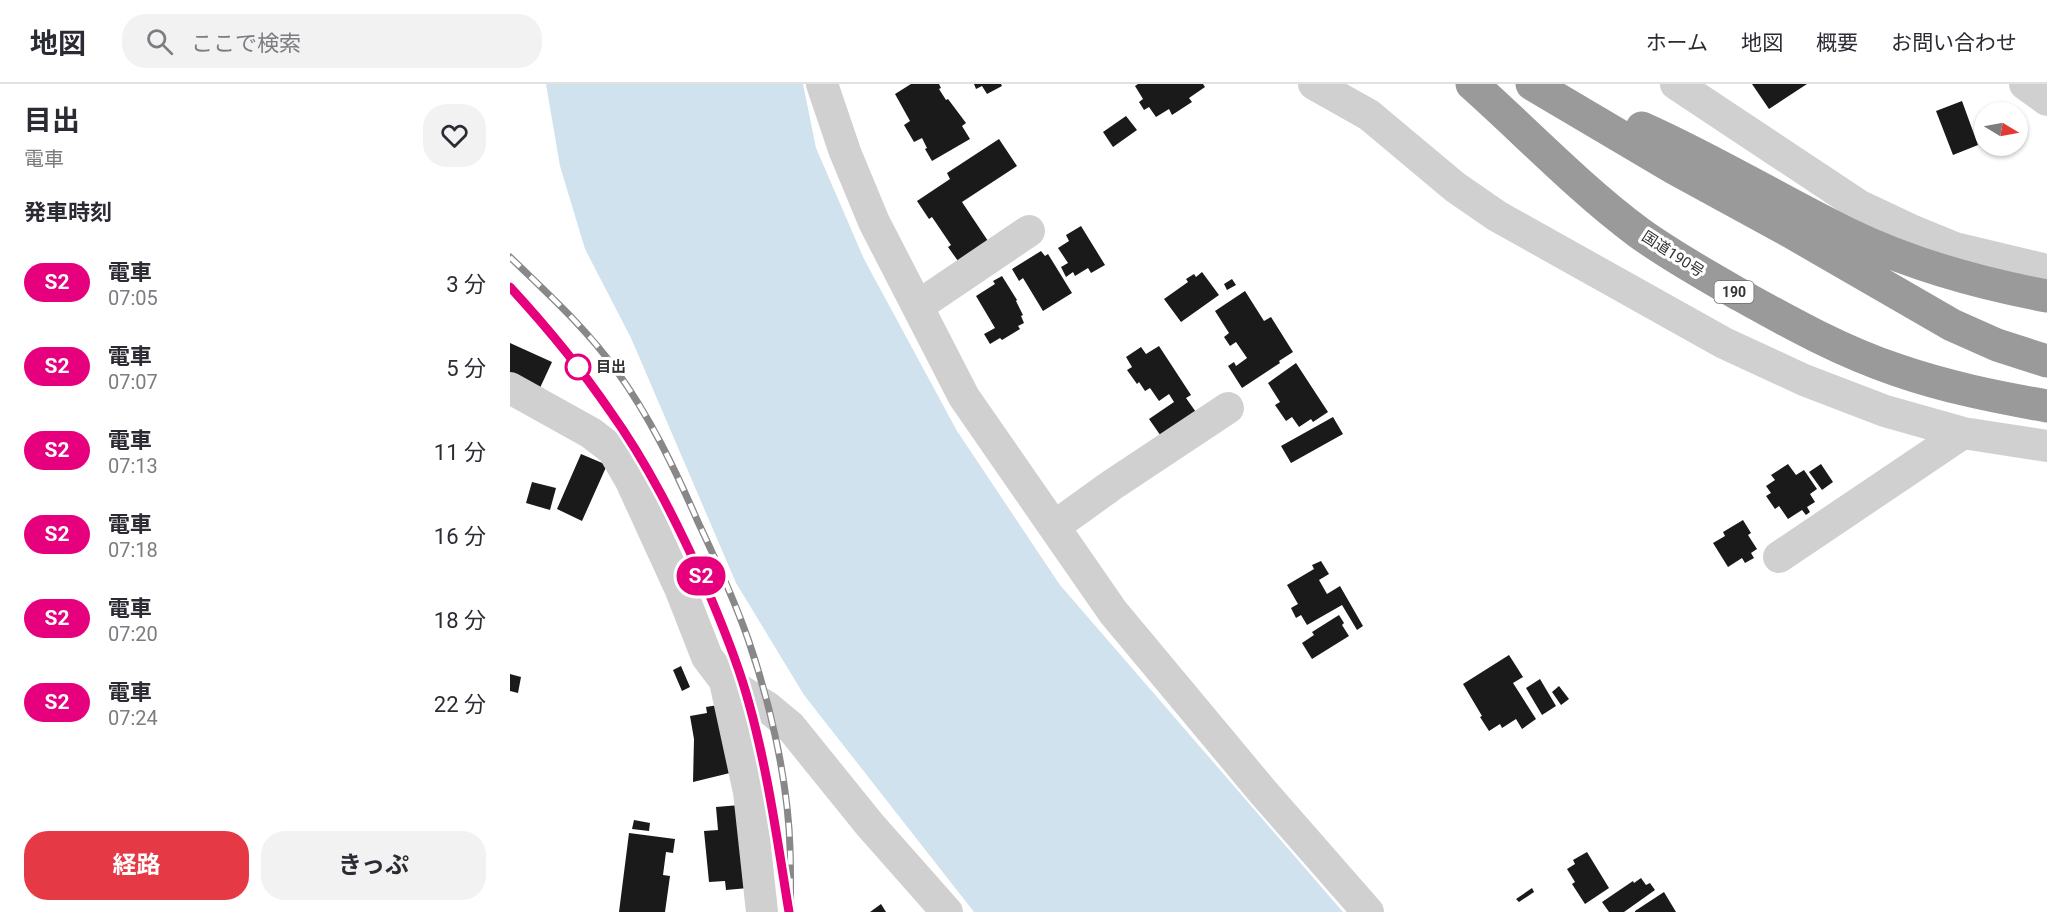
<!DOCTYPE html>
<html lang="ja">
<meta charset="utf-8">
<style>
:root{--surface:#fff;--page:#f2f2f3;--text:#2b2b33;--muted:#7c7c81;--line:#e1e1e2;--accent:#e63946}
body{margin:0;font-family:Roboto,"Noto Sans JP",sans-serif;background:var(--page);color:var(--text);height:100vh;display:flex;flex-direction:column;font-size:22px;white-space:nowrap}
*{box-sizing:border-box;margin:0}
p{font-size:20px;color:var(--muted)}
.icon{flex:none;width:33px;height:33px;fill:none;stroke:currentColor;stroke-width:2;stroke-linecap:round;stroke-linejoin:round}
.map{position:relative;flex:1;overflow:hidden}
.drawer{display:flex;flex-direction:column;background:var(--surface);width:510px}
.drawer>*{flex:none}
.badge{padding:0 12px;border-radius:20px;font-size:21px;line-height:39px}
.needle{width:39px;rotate:100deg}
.tools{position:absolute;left:1464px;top:18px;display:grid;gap:12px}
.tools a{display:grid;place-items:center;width:54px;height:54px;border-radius:50%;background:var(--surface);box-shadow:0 2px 4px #0004;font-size:30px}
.map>.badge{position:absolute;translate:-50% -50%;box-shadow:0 0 0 3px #fff}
h2{padding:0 24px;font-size:22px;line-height:54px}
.round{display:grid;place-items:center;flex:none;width:63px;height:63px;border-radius:24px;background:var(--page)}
.head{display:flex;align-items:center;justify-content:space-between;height:102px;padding:0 24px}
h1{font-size:28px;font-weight:700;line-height:45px}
.button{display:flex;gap:12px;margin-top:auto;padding:12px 24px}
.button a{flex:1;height:69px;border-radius:24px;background:var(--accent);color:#fff;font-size:24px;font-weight:700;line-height:69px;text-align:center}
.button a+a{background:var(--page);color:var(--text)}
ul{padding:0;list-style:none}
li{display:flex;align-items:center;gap:18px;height:84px;padding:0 24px}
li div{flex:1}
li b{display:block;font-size:22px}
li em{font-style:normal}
li .badge{min-width:66px;font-weight:700;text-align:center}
header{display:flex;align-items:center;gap:36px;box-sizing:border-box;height:84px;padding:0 30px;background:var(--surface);border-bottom:2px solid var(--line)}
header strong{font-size:28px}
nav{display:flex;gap:33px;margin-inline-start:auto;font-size:21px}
.search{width:420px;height:54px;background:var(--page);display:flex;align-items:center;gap:15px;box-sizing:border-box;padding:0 21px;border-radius:24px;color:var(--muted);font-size:22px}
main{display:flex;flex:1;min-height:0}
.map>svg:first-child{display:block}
</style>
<header>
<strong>地図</strong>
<div class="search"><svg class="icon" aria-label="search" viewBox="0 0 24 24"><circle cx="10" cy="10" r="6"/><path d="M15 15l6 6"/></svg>ここで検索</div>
<nav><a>ホーム</a><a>地図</a><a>概要</a><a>お問い合わせ</a></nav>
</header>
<main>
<section class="drawer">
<div class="head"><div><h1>目出</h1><p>電車</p></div><a class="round"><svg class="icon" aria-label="heart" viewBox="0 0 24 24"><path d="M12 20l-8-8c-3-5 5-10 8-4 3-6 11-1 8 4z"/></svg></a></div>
<h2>発車時刻</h2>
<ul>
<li><span class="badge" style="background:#e6007e;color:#fff">S2</span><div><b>電車</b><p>07:05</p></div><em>3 分</em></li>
<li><span class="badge" style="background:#e6007e;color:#fff">S2</span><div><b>電車</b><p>07:07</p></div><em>5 分</em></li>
<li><span class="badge" style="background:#e6007e;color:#fff">S2</span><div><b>電車</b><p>07:13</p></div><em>11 分</em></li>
<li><span class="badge" style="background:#e6007e;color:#fff">S2</span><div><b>電車</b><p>07:18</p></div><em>16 分</em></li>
<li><span class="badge" style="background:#e6007e;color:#fff">S2</span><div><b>電車</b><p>07:20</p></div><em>18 分</em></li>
<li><span class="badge" style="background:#e6007e;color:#fff">S2</span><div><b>電車</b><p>07:24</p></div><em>22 分</em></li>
</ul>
<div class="button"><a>経路</a><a>きっぷ</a></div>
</section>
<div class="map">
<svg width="1537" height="828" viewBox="0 0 1537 828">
<rect width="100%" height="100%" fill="#fff"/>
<!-- water -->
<path fill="#cfe2ee" d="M36 0H293L306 64 354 175 447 347 550 501 833 828H464L294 611 226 499 121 254 75 165 50 82Z"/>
<!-- building -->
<path fill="#1a1a1a" d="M401 0H429L431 4 429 5 436 16 438 15 456 39 452 42 460 55 422 77 415 65 417 64 412 54 404 58 394 41 400 37 385 10Z
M464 0H491L492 2 477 10 472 2 466 5Z
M628 0H693L695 3 679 14 682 18 662 31 659 25 646 33 639 23 634 26 629 18 633 15 625 2Z
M1242 0H1297L1259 25Z
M1452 17 1468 61 1443 71 1426 27Z
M616 32 627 46 603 63 593 48Z
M489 55 507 82 452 118 478 157 448 177 438 163 441 161 422 133 419 135 407 117 440 95 437 89Z
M571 142 595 181 581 189 578 184 565 192 563 188 556 193 551 183 558 179 548 164 559 157 556 151Z
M531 167 535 172 538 170 562 209 533 227 513 194 509 197 502 185Z
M692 188 709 211 671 238 654 215 678 198 676 195 684 190 686 193Z
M492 192 507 216 506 217 513 231 511 232 514 239 508 242 510 245 492 256 490 254 480 260 474 250 485 244 466 212 485 200 483 197Z
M722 195 726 201 717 206 714 200Z
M735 207 754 237 761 233 783 268 769 277 770 279 732 304 718 282 724 278 726 282 737 274 726 258 720 262 714 253 719 249 705 227Z
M0 259 42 278 29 306 0 293Z
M649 262 681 311 676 314 688 331 653 355 639 335 664 318 659 310 649 317 640 304 635 307 629 298 627 300 617 286 622 283 616 273 631 263 636 270Z
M786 279 818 328 803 338 801 335 789 343 782 333 776 337 765 321 770 318 758 299Z
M823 333 833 350 781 379 771 362Z
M71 370 97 381 72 437 47 425Z
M1278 380 1286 391 1294 386 1307 405 1300 410 1305 418 1297 423 1300 428 1296 431 1292 426 1278 435 1269 422 1265 425 1256 412 1261 409 1256 402 1265 396 1261 391Z
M1311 380 1323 398 1312 406 1299 388Z
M22 398 46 404 40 426 16 419Z
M1233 436 1241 449 1238 451 1247 465 1241 469 1244 474 1235 479 1232 474 1218 483 1203 459 1215 452 1213 448Z
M811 477 819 490 809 496 817 510 830 502 853 542 847 546 832 521 797 541 791 531 786 534 781 524 788 520 777 501 804 485 802 481Z
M829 531 834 539 832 541 839 552 802 575 792 559 804 551 802 548Z
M999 571 1013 593 1003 599 1026 635 1012 645 1006 635 992 644 990 640 979 647 970 633 972 632 953 600Z
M171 582 180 603 172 607 163 586Z
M0 590 11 593 8 609 0 607Z
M1030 595 1046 622 1032 631 1016 604Z
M1049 602 1059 615 1051 621 1042 608Z
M208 621 224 688 183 698 184 655 180 632 197 629 196 623Z
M230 721 238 804 216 806 215 797 199 798 194 747 208 746 206 723Z
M124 736 140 739 139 747 122 745Z
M119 749 165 755 163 769 156 768 153 791 160 792 155 828H109Z
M1077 768 1099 804 1075 820 1062 800 1065 798 1057 785 1065 780 1063 776Z
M1131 794 1136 801 1140 799 1145 806 1114 828H1099L1092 818 1123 797 1124 799Z
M1022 804 1024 808 1009 818 1006 815Z
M1154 808 1166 828H1125V827Z
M371 820 376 828H360Z"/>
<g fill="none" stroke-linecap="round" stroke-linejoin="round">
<!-- minor -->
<path stroke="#d0d0d0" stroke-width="32" d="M312 0 335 68 364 138 454 313 603 528 753 708 858 828
M804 0 859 31 945 103 987 132 1214 259 1294 296 1375 327 1453 349 1537 362
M1166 0 1350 122 1401 146 1445 164 1537 186
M1515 0 1537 16
M408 222 519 147
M0 304 81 349 103 366 121 397 170 504 197 573 215 597 257 623 280 642 360 741 437 828
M545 442 602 401 718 324
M1269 473 1453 349
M215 597 239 708 252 828"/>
<!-- highway -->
<path stroke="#9a9a9a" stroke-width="33" d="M962 0C1017 49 1069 104 1128 148 1161 172 1197 192 1232 212 1282 240 1333 268 1387 286 1436 303 1486 313 1537 322
M1022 0 1164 84 1281 148 1442 241 1487 261 1537 277
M1132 44C1202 75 1267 115 1336 149 1399 180 1468 199 1537 212"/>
<!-- rail casing -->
<g stroke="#888" stroke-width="7">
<path id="rail" d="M0 173C37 209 76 244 106 286 140 333 165 385 188 438 206 476 224 515 238 555 260 618 278 697 280 764 281 785 280 807 281 828
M0 203C36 243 73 284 102 330 138 384 168 441 195 501 211 537 226 572 237 611 254 672 263 734 274 797"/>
</g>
<!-- rail -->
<use href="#rail" stroke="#fff" stroke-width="4.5" stroke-dasharray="14" stroke-linecap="butt"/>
</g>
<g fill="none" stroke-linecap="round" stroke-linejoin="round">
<!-- line casing -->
<g stroke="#fff" stroke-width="14">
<path id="line" d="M0 203C36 242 70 283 100 327 138 380 167 439 194 498 210 535 225 571 236 609 257 680 267 755 279 828"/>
</g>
<!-- line -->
<use href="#line" stroke="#e6007e" stroke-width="9"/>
</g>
<!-- markers -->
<circle fill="#fff" stroke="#e6007e" stroke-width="3" cx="68" cy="283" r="12"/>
<g text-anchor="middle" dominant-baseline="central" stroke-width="6" stroke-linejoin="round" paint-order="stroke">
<!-- shield labels -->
<rect fill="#fff" stroke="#707070" stroke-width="1.5" x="1204.5" y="197" width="39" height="22" rx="4.5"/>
<g font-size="14" font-weight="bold" fill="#333">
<text x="1224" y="208">190</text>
</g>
<!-- street labels -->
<g font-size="15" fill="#333" stroke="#fff">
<text transform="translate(1163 170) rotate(33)">国道190号</text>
</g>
<!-- stop labels -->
<g font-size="15" font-weight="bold" fill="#333" stroke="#fff" text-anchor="start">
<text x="86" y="283">目出</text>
</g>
</g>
</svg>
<div class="tools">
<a><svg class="needle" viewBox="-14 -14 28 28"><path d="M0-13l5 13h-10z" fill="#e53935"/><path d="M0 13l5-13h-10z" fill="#7c7c81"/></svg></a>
</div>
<b class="badge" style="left:191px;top:492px;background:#e6007e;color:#fff">S2</b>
</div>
</main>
